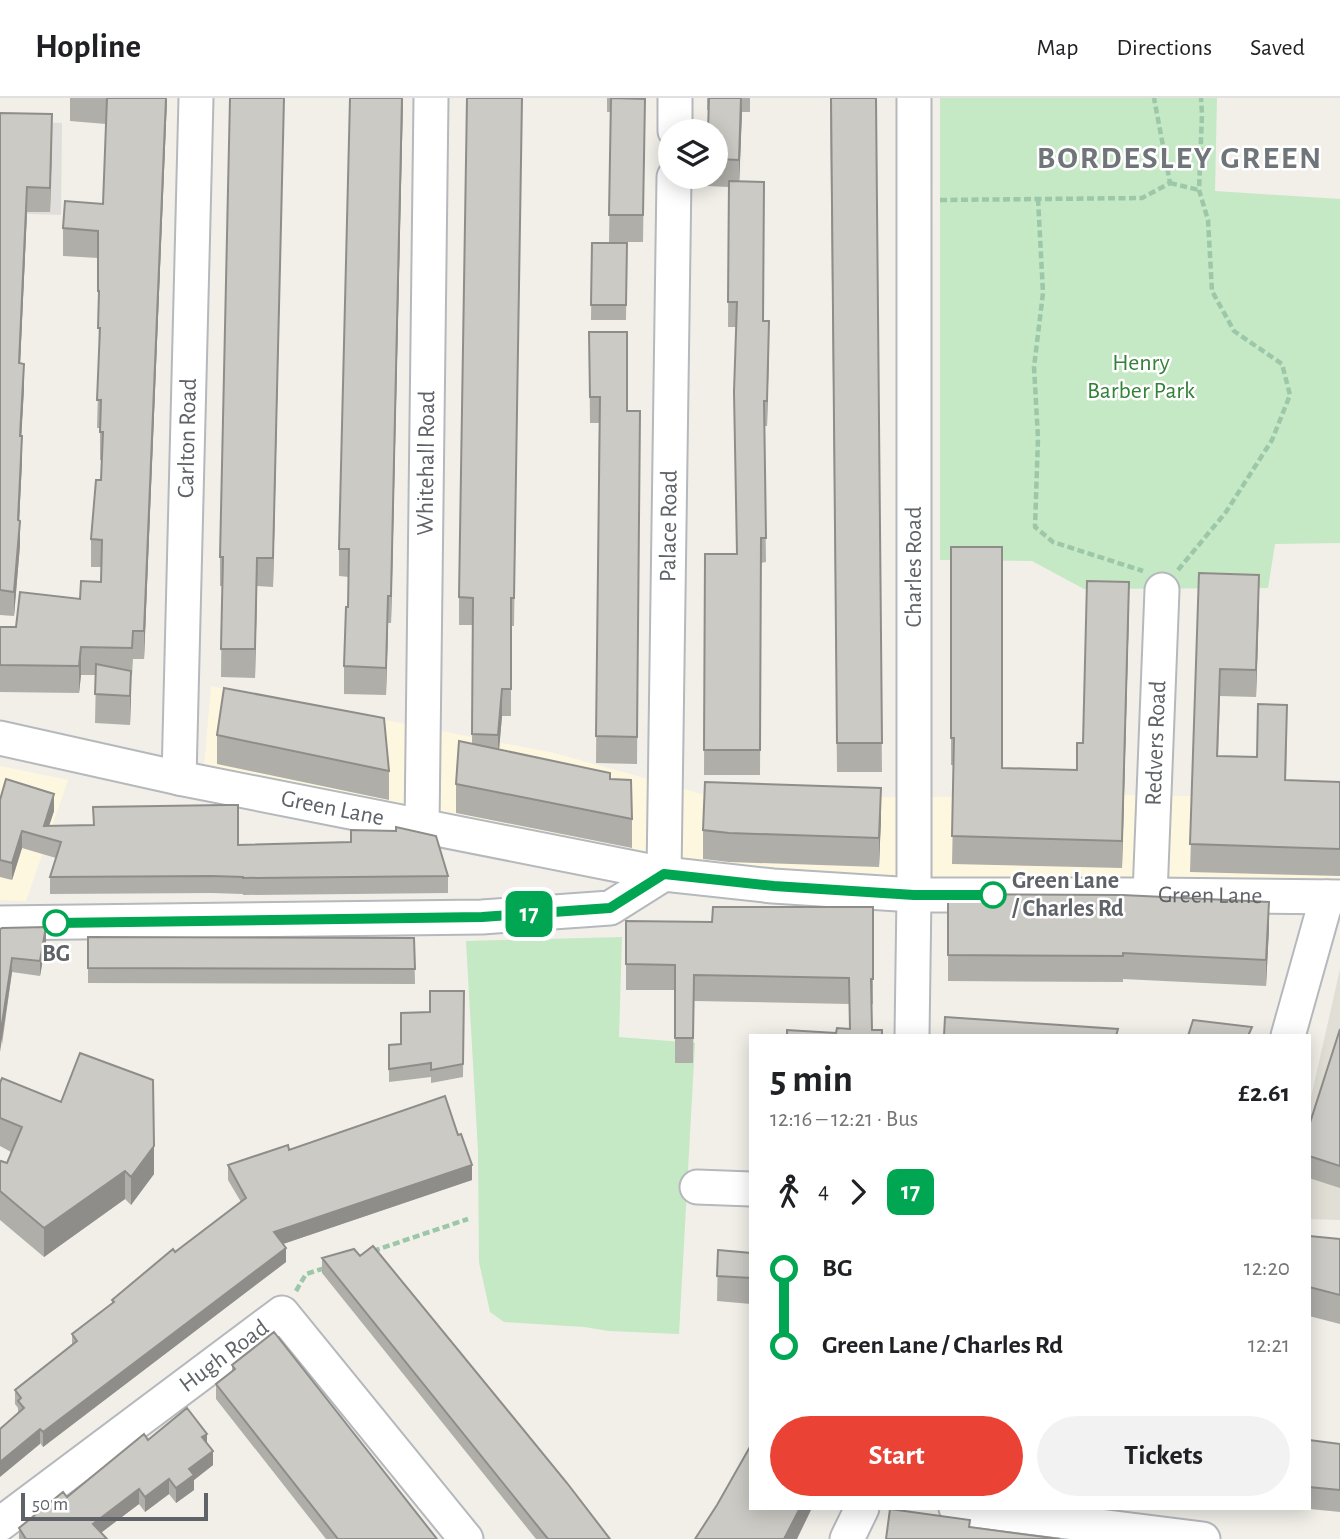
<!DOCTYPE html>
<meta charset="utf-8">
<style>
:root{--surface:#fff;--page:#f2f2f2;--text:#202124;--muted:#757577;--line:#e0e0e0;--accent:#ea4335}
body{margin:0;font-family:"Alegreya Sans",sans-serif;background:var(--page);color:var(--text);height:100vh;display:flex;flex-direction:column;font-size:26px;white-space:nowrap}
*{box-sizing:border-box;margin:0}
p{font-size:23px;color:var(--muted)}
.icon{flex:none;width:38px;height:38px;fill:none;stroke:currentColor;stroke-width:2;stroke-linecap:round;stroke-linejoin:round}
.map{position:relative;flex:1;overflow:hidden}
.side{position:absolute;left:749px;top:936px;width:562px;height:476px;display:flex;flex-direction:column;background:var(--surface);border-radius:0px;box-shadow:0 4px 18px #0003}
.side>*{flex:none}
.badge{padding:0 14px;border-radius:10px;font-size:24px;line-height:46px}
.fabs{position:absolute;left:658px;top:21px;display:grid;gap:14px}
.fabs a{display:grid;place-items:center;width:70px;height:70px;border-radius:50%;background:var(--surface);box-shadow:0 4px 18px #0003;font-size:35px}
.scale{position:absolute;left:21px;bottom:18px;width:187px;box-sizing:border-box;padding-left:7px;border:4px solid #5f6368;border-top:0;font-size:19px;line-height:24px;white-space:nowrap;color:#5f6368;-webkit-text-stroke:5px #fff;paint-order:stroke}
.map>.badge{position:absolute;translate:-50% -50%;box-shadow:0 0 0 4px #fff}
.legs{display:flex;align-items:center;gap:10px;height:77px;padding:0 21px;font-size:23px}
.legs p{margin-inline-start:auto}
.head{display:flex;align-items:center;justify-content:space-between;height:119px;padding:0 21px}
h1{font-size:38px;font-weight:700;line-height:52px}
.primary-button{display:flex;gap:14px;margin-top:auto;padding:14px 21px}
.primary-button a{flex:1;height:80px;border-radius:42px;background:var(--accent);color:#fff;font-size:28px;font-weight:700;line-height:80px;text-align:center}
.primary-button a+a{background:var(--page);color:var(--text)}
ul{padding:0 21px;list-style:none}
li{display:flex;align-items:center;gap:24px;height:77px;font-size:26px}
li i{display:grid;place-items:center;width:10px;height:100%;margin:0 9px;background:currentColor}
li i::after{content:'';width:18px;height:18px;margin:-9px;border:5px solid;border-radius:50%;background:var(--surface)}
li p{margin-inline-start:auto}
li:first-child i{background:linear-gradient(#0000 50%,currentColor 0)}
li:last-child i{background:linear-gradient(currentColor 50%,#0000 0)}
header{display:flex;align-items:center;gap:42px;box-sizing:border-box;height:98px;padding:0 35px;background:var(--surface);border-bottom:2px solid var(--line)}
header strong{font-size:33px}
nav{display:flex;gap:38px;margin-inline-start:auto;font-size:24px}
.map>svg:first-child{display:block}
</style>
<header>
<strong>Hopline</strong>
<nav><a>Map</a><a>Directions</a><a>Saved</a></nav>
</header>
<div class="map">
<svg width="1340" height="1441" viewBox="0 0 1340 1441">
<rect width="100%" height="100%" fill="#f1efe8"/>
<!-- commercial -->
<path fill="#fef7e0" d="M211 588 554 655 720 701 1124 697 1340 701V782L894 780 632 765 204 671Z
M0 668 68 682 26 803 0 802Z"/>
<!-- industrial -->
<path fill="#e0deda" d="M0 23 62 25 61 117 0 115Z"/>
<!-- education -->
<path fill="#e1ded6" d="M1340 871V1122L1309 1121V1008Z"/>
<!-- green -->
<path fill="#c5e8c5" d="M940 0H1217L1215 93 1340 101V445L1275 446 1268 490 1084 491 1032 463 940 462Z
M622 839 619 939 695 945 679 1236 609 1233 584 1229 504 1224 490 1214 479 1164 478 1053 466 843Z"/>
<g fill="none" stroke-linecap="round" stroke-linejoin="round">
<!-- minor casing -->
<g stroke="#b5b8bc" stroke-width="37">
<g id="minor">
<path d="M675 33V0"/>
<path id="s1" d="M0 640 179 680 664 776 773 788 914 797H1150L1340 799"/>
<path id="s2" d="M179 680 196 0"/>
<path id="s3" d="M422 729 431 0"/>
<path id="s4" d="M664 776 674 79"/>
<path id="s5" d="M1150 797 1162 492"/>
<path d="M0 825 482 819 610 810 664 776"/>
<path d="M912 938 914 797V0"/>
<path d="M1288 938 1327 799"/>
<path d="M697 1089 751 1091"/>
<path d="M956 1410 1203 1441"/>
<path id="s6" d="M0 1426 282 1215 466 1441"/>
<path d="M847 1441 862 1410"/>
</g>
</g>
<!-- path -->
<path stroke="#9cc7a9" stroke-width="4.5" stroke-dasharray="7 3.5" stroke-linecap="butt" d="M1170 85 1199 92
M1038 101 1043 195 1034 269 1038 340 1035 429 1053 444 1143 473
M940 102 1142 100 1170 85 1154 0
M1178 472 1226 414 1272 342 1290 297 1282 266 1234 233 1212 193 1208 122 1199 92 1202 16 1201 0
M373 1153 468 1121
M296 1193 306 1176 325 1170"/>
<!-- minor -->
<use href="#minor" stroke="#fff" stroke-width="33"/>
</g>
<!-- wall -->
<path fill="#afaea9" d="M70 0H167L144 561H133L132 577H131L130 627 95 625 96 577H81L79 595 0 594V529H16L80 501 101 484V469H91V441L101 382 102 362H100V330H97L99 257 98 160 63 158V130L103 106 106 26 70 23Z
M284 0 273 489 257 488 255 580 221 579 222 488H220V459Z
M403 0 391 525H388L386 597 344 596V568L348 509 349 479 339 478V451Z
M522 0 514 528H511V618H502L499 651 610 681 632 721V750L456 715V686L472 645 473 527H459V499Z
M607 0 645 1 643 144H609L611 14H607Z
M707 0H750V14H742L739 83 763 223 769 247 767 328H764L766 464 761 465 760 677H704L705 456H737L736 229H728L729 89 706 88V79H716V33L708 12H707Z
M830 0H876L882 674H837Z
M0 15 52 41 50 114H27L20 265 24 290 21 338 22 363 19 423 20 447 14 518 0 517Z
M592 145H627L626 222H591Z
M589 234 627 313H640L637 666 596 665 599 325H590Z
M951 449 1002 670 1077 672 1083 645 1129 511 1122 770 952 766 954 667H951Z
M1199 475 1259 504 1256 599 1220 598 1218 658 1257 659 1287 634 1286 682 1340 684V778L1190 774Z
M217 637 389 673V702L217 666Z
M0 702 54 713 49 728 238 747 448 778V795L243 797V796L212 795 50 796V779L56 760 22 750 12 782 0 779Z
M881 719 879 769 729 764 703 761V732Z
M948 796 1269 830 1266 888 1123 881V884L948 883Z
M873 809V906H871L872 932 836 935 850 931 849 906 694 903 693 965H675V892H626V823L712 824Z
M0 831 46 844 40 878 12 874 2 947Z
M88 839 414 840 415 886 88 885Z
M464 893 463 979 431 985V979L389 984V947L401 946 430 914Z
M1340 931V1090L1309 1080V1028Z
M0 985 154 1076 131 1107 125 1101 44 1159 0 1122V1064L7 1065 11 1054 0 1048Z
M289 1052 472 1082 283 1146 286 1164 43 1349 18 1315V1310L15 1306V1292L72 1247V1236L112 1205V1202L241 1104 228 1082V1067Z
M1309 1138 1340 1141V1226L1309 1218Z
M718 1152 751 1155V1206L717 1203Z
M322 1160 610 1441H536L322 1175Z
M232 1267 437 1441H326L216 1301V1286L232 1274Z
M148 1342 207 1345 213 1367 194 1382V1392L176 1405 169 1396 145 1414 139 1406 101 1434 107 1441H19V1430L67 1399Z
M1309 1342 1340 1346V1414L1300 1410H1309Z"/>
<!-- shaded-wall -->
<path fill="#8f8d8a" d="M166 0H167L144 561V533Z
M284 0 273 489V460Z
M402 0H403L391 525V498Z
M741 0 742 14 739 90V62Z
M52 16V41L50 114V90Z
M27 89V114L19 290V265Z
M769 223V247L767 328V303Z
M24 266V290L20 363V338Z
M22 338V363L18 447V422Z
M20 423V447L14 518V494Z
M257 460V488L255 580V551Z
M1259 477V504L1256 599V572Z
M1129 484V511L1122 770V743Z
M388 498V525L386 597V570Z
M81 549V577L79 595V568Z
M131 573V602L130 627V598Z
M502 591V618L498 664V637Z
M881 690V719L879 769V740Z
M54 696V713L45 740 44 728Z
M22 733V750L12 782V765Z
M1269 804V830L1266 888V862Z
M46 829V844L40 878V863Z
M12 860V874L0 954V939Z
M154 1048V1076L131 1107V1079Z
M472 1067V1082L274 1149V1134Z
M125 1073V1101L44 1159V1130Z
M286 1150V1164L43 1349V1334Z
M40 1331V1346L0 1379V1364Z
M207 1336V1350L202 1339Z
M213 1353V1367L194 1382V1392L176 1405V1390L189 1371Z
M169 1381V1396L145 1414V1399Z
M139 1391V1406L93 1441V1426Z
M800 1410H812L797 1441H784Z"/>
<!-- building -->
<path fill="#cccac5" stroke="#8f8d8a" stroke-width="2" d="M107 0H166L144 533H133L132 550 81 549 79 568 0 567V529H16L20 494 80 501 81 483 101 484 102 442 91 441 96 382H101L103 334H100L101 302H97L100 230H98L99 193H98V133L63 130 65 103 103 106Z
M230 0H284L273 460H257L255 551H221L223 459H220Z
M350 0H402L391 498H388L386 570 344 568 346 509H348L349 451H339Z
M467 0H522L514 500H511V591H502L498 637 472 636 473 500 459 499Z
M611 0 645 1 643 117H609Z
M709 0H741L739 62 716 61V33H708Z
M831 0H876L882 645H837Z
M0 15 52 16 50 90 27 89 19 265 24 266 20 338H22L18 422 20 423 14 494 0 492Z
M729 83 764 84 763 223H769L767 303H764L766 440H761L760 652H704L705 456H737L734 294 737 204H728Z
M592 145H627L626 207H591Z
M589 234H627V313H640L637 639 596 638 600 299H590Z
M951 449H1002V670L1077 672V645H1083L1087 483 1129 484 1122 743 952 738 954 640H951Z
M1199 475 1259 477 1256 572 1220 571 1217 658 1257 659 1258 606 1287 607 1285 682 1340 684V751L1190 746Z
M96 566 131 573 130 598 95 596Z
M224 590 384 620 389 673 217 637Z
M459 643 610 675V681L631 682 632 721 456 686Z
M6 681 54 696 44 728 94 727 93 709 226 707H238V747L351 744V732L396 733V729L436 738 448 778 243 780V779L212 778 50 779 61 744 22 733 12 765 0 762V702Z
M705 684 881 690 879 740 729 735 703 732Z
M948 796 1122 797 1269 804 1266 862 1123 855V858L948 857Z
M713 809H873V881H871L872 932H882V938H787V932L836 935 837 930 850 931 849 880 694 877 693 940H675V867L626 866V823L712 824Z
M46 829 40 863 12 860 0 939V831L2 830Z
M88 839 414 840 415 871 88 870Z
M430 893H464L463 966 431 972V965L389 971V947L401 946V915L430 914Z
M945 919 1118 931 1116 938H944Z
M1193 922 1252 929 1248 938H1188Z
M1340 931V1068L1309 1058V1028Z
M80 955 153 982 154 1048 131 1079 125 1073 44 1130 0 1093V1064L1 1063 7 1065 22 1029 0 1020V985L2 980 61 1004Z
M445 998 458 1037 461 1036 472 1067 274 1134 286 1150 43 1334 40 1331 0 1364V1331L24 1310 18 1303 21 1300 15 1292 77 1243 72 1236 114 1204 112 1202 173 1151 175 1154 246 1100 228 1067 288 1047 289 1052Z
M1309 1138 1340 1141V1197L1309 1189Z
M373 1148 567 1385 610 1441H548L322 1160 354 1151 360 1158Z
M718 1152 751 1155V1180L717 1178Z
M274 1234 437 1441H338L216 1286 235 1271 232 1267Z
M187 1310 207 1336 202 1339 213 1353 189 1371 194 1377 176 1390 169 1381 145 1399 139 1391 93 1426 107 1441H26L19 1430 63 1394 67 1399 144 1336 148 1342Z
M1309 1342 1340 1346V1392L1309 1389Z
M751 1347V1410H800L784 1441H695L717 1407Z
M890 1411 970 1422 969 1429 1060 1441H886Z"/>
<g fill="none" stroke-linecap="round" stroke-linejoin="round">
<!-- line-1 casing -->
<g stroke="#fff" stroke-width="16">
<path id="line-1" d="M56 825 482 819 610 810 664 776 774 788 914 797H993"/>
</g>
<!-- line-1 -->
<use href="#line-1" stroke="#00a651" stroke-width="10"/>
</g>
<!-- markers -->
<g fill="#fff" stroke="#00a651" stroke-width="3.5">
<circle cx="993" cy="797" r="12"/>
<circle cx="56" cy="825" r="12"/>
</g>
<g text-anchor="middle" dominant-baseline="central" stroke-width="5" stroke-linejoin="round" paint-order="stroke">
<!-- park labels -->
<g font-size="24" fill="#348238" stroke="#fff">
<text x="1141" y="265">Henry<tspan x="1141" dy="28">Barber Park</tspan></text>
</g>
<!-- street labels -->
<g font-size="24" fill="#5f6368" stroke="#fff">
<text stroke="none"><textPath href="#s2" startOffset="340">Carlton Road</textPath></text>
<text stroke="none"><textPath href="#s3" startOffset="364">Whitehall Road</textPath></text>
<text stroke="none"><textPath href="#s4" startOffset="348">Palace Road</textPath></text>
<text transform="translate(914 469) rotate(-90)">Charles Road</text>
<text stroke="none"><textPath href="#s5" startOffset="152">Redvers Road</textPath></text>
<text stroke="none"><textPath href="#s1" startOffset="340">Green Lane</textPath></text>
<text stroke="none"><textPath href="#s1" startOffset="1225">Green Lane</textPath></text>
<text stroke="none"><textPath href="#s6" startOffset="280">Hugh Road</textPath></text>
</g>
<!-- stop labels -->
<g font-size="24" font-weight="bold" fill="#5f6368" stroke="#fff" text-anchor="start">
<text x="1012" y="783">Green Lane<tspan x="1012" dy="28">/ Charles Rd</tspan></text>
<text x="56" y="856" text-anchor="middle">BG</text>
</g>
<!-- district labels -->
<g font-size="32" font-weight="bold" letter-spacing="2" fill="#70757a" stroke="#fff">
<text x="1180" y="60">BORDESLEY GREEN</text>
</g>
</g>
</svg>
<div class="fabs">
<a><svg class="icon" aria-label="layers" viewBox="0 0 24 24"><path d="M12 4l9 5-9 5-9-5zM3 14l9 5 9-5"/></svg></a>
</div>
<div class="scale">50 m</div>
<b class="badge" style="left:529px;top:816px;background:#00a651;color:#fff">17</b>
<section class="side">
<div class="head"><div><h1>5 min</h1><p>12:16 – 12:21 · Bus</p></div><b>£2.61</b></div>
<div class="legs"><svg class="icon" aria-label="walk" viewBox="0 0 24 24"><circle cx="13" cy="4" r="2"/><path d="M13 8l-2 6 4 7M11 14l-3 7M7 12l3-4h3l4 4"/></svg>4<svg class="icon" aria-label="forward" viewBox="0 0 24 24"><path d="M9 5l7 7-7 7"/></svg><b class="badge" style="background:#00a651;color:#fff">17</b></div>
<ul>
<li><i style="color:#00a651"></i><b>BG</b><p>12:20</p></li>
<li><i style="color:#00a651"></i><b>Green Lane / Charles Rd</b><p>12:21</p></li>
</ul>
<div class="primary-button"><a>Start</a><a>Tickets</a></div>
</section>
</div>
